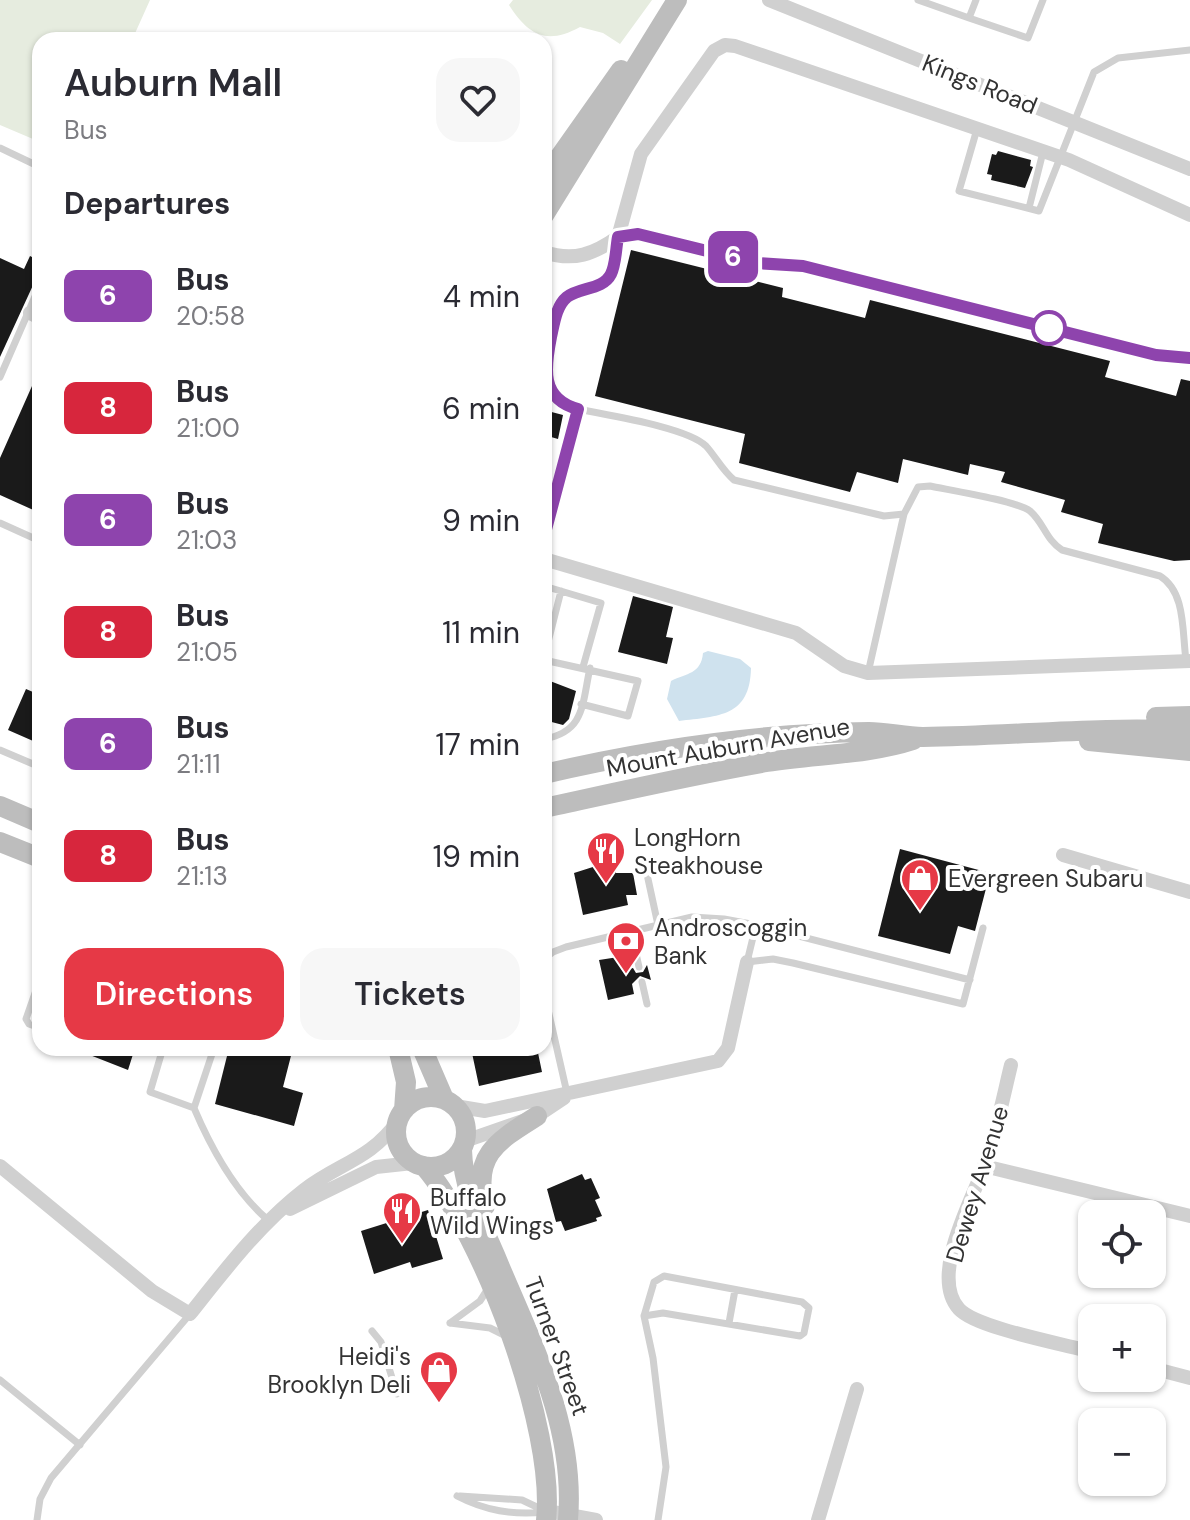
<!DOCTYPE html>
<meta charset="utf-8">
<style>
:root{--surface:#fff;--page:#f7f7f7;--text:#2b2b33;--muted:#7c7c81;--accent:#e63946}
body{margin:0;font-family:"DM Sans",sans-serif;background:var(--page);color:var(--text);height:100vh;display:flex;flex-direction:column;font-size:30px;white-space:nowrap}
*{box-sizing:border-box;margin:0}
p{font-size:26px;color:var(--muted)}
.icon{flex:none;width:44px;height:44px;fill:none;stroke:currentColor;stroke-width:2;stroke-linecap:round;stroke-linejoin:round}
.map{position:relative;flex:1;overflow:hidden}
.details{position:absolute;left:32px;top:32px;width:520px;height:1024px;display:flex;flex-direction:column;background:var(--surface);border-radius:24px;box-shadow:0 2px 6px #0004}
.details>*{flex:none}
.badge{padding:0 16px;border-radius:12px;font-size:28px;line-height:52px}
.tools{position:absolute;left:1078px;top:1200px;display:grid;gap:16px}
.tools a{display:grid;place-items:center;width:88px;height:88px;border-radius:16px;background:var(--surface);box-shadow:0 2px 6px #0004;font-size:40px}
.map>.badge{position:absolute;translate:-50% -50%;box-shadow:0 0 0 4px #fff}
h2{padding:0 32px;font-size:30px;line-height:72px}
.round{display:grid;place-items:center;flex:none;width:84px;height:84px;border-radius:24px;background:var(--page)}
.head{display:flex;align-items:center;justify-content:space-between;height:136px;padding:0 32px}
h1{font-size:38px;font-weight:600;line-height:60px}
.cta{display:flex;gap:16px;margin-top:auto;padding:16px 32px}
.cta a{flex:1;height:92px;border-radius:24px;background:var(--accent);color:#fff;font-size:32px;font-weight:600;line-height:92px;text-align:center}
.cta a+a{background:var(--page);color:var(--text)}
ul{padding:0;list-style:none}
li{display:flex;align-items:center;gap:24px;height:112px;padding:0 32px}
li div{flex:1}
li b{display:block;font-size:30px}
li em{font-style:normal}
li .badge{min-width:88px;font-weight:700;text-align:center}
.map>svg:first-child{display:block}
</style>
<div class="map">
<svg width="1190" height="1520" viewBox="0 0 1190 1520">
<rect width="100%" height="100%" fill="#fff"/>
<!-- green -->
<path fill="#e6ecdf" d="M0 0H150L132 40H40V142L0 125Z
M513 0H652L620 44 603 33 580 27C547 45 529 36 509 5Z"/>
<!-- water -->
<path fill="#cfe2ee" d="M708 651 740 659 751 668C750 717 719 716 679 721L667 699 671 681C687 673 701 674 703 653Z"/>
<!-- building -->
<path fill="#1a1a1a" d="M998 151 1031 160 1030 166 1033 167 1025 188 991 180 992 175 987 174 992 154 996 155Z
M631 250 783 288 782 297 865 318 870 300 1110 361 1105 377 1176 396 1181 379 1190 381V560L1174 561 1098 543 1103 524 1061 512 1065 500 1001 482 1005 472 970 464 968 475 903 459 898 483 857 472 850 492 739 463 745 434 595 396Z
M30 256 40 261V270L0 357V258L24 269Z
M40 368V513L0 495V458Z
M544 410 563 415 558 439 544 435Z
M633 596 673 607 666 637 673 638 667 664 618 652Z
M550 681 576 691 569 719 563 725 544 720V683L550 684Z
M26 689 40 695V744L8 730Z
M900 849 990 873 975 931 958 926 950 954 878 936Z
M614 865 616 873H633L637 895H626L628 905 583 915 574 873 596 866V869Z
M625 956 628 969 633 968 636 973 643 972 647 965 651 980 640 976 632 984 634 994 608 1000 599 960Z
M72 1048H135L128 1070Z
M229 1048H293L283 1087 303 1093 294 1126 215 1104Z
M495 1048H537L542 1072 479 1086 472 1053Z
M582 1174 585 1180 591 1178 600 1198 595 1200 602 1216 596 1218 597 1221 565 1231 561 1221 556 1222 547 1189Z
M428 1210 443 1259 412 1268 410 1262 374 1274 361 1231Z"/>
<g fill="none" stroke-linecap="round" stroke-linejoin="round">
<!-- service -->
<path stroke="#d0d0d0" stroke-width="7" d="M918 0 969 18 976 0
M969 18 1028 38 1043 0
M977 129 959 191 1039 211 1094 72 1118 58 1190 50
M0 148 40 167
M1029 208 1043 152
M0 377 40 285
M578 409C606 415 687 427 706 446 716 457 722 470 734 480L884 516 904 514
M0 523 40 541
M544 537 578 409C541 400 545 366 551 337 554 324 556 306 567 297 580 287 603 290 611 274 616 264 616 247 618 237L638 234 756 263 803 266 1156 355 1190 358
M544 586 601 603 583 667
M544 658 561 591
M544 660 638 681 628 716 581 704
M868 673 904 514 918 487 930 486C949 490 1018 501 1030 511 1044 523 1046 540 1062 550L1160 576C1186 592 1182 632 1186 660
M544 739C585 732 582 704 590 668
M0 750 40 767
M645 865 658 925
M756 925 747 962 773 959 793 963 963 1004 983 928
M631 931 639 967
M544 959 553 952 566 947 692 917 724 919 756 925 970 980
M40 979 26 1019 29 1024 40 1028
M642 982 647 1004
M544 992 567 1093
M163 1048 150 1092 194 1108C211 1148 234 1191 268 1220
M194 1108 214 1048
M644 1316 663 1313 800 1336 804 1333 809 1308 802 1302 664 1276 654 1282 644 1316 653 1358 666 1467 658 1520
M450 1323 490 1328 506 1336
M450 1323 480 1301 489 1287
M729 1323 735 1290
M372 1331 381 1342 397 1394
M0 1380 80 1445
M457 1496C486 1511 512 1515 545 1512
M460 1496 522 1500 541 1509
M37 1520 40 1499 51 1478 190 1314"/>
<!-- minor -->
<path stroke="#d0d0d0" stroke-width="14" d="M769 0 1190 169
M544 252C574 262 594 254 618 237L641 154 714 51 725 45 735 46 1069 160 1190 215
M30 313 40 318
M544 559 796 633 844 666 868 673 1190 661
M1063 855 1190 892
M1011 1065C1003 1098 996 1133 985 1165 972 1200 929 1276 959 1309 976 1328 1064 1344 1092 1352
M455 1106 485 1111 718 1061 728 1048 747 962
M465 1141 537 1116 564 1098
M0 1166 152 1291 190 1314C225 1270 259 1225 304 1190 339 1163 370 1160 398 1121
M984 1166 1190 1216
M290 1209 376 1167 413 1163
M1152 1368 1190 1378
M547 1511 596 1520
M818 1520 857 1389"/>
<!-- secondary -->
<path stroke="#bdbdbd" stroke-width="20" d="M544 179 621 70
M544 215 677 0
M1156 717 1190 716
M1089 741 1190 751
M544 774C651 749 758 733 869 732 887 732 905 737 923 737 1012 736 1101 726 1190 731
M0 806 40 823
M544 808C618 792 692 775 767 762 815 754 867 755 913 740
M0 842 40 858
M398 1048 406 1082 404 1110
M422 1048 444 1099
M396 1132a35 35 0 1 1 70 0a35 35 0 1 1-70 0Z
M462 1150C463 1188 480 1220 495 1255 530 1340 576 1425 568 1520
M424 1166C483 1235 556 1429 546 1520
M485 1206C471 1155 499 1140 537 1116"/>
</g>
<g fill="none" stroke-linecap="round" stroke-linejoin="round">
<!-- line casing -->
<g stroke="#fff" stroke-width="18">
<path id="line" d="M544 537 578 409C540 399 545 367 551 337 554 324 556 306 567 297 580 287 603 290 611 274 616 264 616 247 618 237L638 234 756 263 803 266 1156 355 1190 358"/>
</g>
<!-- line -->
<use href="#line" stroke="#8e44ad" stroke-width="12"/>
</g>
<!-- icons -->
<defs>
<g id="restaurant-pin" transform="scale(2)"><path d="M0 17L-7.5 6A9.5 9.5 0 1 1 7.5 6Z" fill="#e63946" stroke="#fff"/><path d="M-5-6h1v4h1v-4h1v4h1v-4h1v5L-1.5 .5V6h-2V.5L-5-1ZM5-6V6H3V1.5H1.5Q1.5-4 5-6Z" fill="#fff"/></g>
<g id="shop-pin" transform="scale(2)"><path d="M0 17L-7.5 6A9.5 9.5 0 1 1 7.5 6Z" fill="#e63946" stroke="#fff"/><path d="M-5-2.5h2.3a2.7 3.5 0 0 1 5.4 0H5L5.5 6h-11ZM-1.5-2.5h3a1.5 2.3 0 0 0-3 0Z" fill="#fff"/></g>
<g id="bank-pin" transform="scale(2)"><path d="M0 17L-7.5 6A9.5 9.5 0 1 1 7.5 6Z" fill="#e63946" stroke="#fff"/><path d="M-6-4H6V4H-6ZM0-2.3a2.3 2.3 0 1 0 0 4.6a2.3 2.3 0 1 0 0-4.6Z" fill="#fff"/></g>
</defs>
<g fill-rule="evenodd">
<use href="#restaurant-pin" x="606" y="851"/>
<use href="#shop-pin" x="920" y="878"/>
<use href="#bank-pin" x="626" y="941"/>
<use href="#restaurant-pin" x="402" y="1211"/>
<use href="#shop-pin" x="439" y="1370"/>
</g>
<!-- markers -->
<circle fill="#fff" stroke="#8e44ad" stroke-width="4" cx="1049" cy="328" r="16"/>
<g text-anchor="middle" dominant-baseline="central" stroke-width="8" stroke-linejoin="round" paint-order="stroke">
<!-- street labels -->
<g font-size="24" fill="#333" stroke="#fff">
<text transform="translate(980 84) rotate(22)">Kings Road</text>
<text transform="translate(728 747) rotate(-10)">Mount Auburn Avenue</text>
<text transform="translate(977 1184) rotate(-73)">Dewey Avenue</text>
<text transform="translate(557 1346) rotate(70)">Turner Street</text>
</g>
<!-- poi labels -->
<g font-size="24" fill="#333" stroke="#fff" text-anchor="start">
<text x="634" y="837">LongHorn<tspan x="634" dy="28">Steakhouse</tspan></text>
<text x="948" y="878">Evergreen Subaru</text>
<text x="654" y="927">Androscoggin<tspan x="654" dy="28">Bank</tspan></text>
<text x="430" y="1197">Buffalo<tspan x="430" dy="28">Wild Wings</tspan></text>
<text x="411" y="1356" text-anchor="end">Heidi's<tspan x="411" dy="28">Brooklyn Deli</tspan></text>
</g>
</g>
</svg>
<div class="tools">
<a><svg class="icon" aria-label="locate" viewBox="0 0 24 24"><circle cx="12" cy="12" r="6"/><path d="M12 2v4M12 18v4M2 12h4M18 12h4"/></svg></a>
<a>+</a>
<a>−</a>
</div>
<b class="badge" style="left:733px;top:257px;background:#8e44ad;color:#fff">6</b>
<section class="details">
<div class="head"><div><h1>Auburn Mall</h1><p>Bus</p></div><a class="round"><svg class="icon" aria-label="heart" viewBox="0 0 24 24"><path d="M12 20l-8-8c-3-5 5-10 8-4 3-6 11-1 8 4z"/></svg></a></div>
<h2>Departures</h2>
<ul>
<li><span class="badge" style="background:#8e44ad;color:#fff">6</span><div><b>Bus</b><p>20:58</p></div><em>4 min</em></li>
<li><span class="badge" style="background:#d7263d;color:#fff">8</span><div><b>Bus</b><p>21:00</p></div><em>6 min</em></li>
<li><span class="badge" style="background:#8e44ad;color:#fff">6</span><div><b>Bus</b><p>21:03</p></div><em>9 min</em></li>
<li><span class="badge" style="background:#d7263d;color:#fff">8</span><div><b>Bus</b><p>21:05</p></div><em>11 min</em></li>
<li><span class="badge" style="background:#8e44ad;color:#fff">6</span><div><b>Bus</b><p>21:11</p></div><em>17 min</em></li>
<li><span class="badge" style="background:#d7263d;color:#fff">8</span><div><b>Bus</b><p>21:13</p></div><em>19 min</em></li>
</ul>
<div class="cta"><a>Directions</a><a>Tickets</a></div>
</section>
</div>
